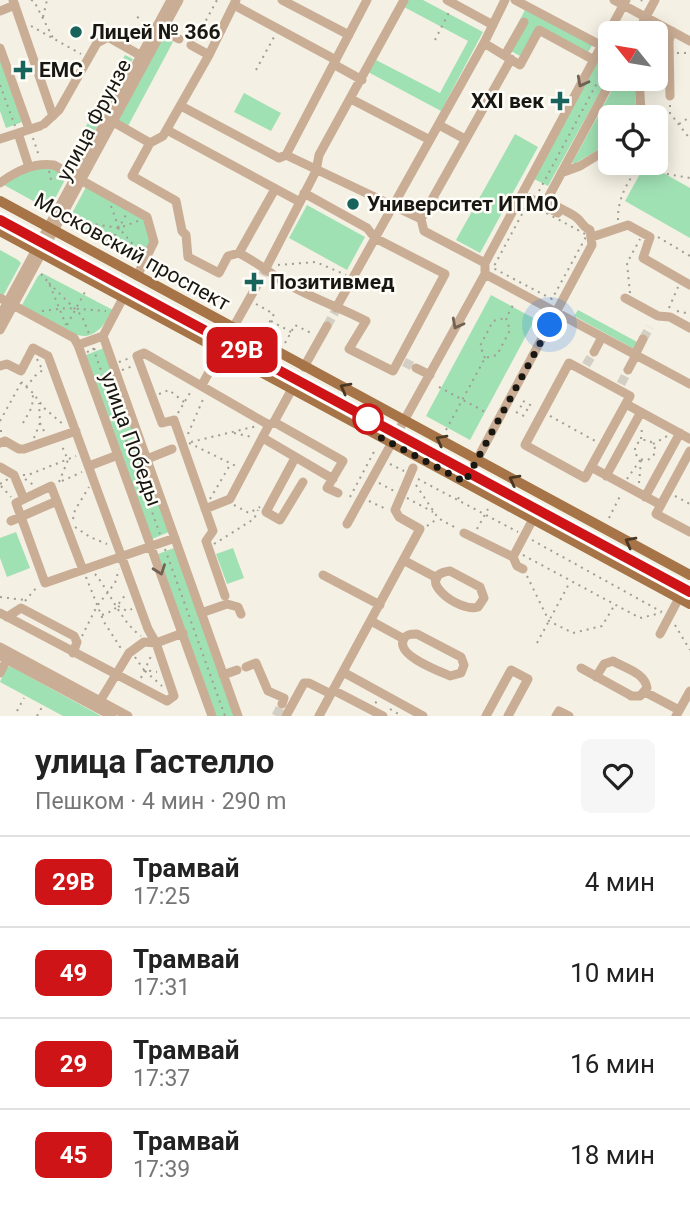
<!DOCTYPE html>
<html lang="ru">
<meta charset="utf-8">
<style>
:root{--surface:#fff;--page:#f6f6f6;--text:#222;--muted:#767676;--line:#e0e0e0}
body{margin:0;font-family:Roboto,sans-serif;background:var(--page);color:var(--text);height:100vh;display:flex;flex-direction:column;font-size:26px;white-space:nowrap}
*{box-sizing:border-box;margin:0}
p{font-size:23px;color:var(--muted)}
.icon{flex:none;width:38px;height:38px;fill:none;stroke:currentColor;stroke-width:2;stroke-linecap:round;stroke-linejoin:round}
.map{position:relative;height:716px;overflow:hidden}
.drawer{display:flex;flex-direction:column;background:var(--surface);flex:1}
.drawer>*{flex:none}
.badge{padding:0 14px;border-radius:10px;font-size:24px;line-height:46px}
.needle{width:46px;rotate:300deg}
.tools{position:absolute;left:598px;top:21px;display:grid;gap:14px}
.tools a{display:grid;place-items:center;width:70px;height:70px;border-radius:10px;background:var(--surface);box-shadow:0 4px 18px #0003;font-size:35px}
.you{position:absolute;width:35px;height:35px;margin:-18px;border:5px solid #fff;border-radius:50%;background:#1a73e8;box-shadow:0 0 0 10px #1a73e833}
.map>.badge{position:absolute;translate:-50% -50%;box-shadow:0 0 0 4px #fff}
.round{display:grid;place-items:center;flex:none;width:74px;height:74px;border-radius:10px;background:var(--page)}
.overview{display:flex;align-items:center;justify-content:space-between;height:119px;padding:0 35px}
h1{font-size:33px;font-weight:700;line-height:52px}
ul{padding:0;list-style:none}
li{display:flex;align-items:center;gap:21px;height:91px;padding:0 35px;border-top:2px solid var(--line)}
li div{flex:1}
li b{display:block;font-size:26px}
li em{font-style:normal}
li .badge{min-width:77px;font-weight:700;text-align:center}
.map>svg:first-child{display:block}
</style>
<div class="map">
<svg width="690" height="716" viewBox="0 0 690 716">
<rect width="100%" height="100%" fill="#f4f0e3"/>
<!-- green -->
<path fill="#a0e1b4" d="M408 0H423L483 32 441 111 368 72 376 60 440 93 468 41 404 7Z
M526 8 593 44 587 54 539 27 522 57 505 48Z
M163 36 173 42 128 126 118 121Z
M611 36V72L548 186 534 179Z
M125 55 133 59 82 155 73 150Z
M0 60 22 122 6 128 0 111Z
M618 79H635L636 109 632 117H611V142L574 164 572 163Z
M244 93 281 113 271 131 234 112Z
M515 134 538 147 480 253 456 240Z
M646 163 690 188V238L625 201Z
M43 167 53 169 67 176 50 208H46L4 185 19 175Z
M86 187 144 219 150 242 141 260 70 222V217Z
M307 205 365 237 347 270 289 238Z
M0 250 18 260 21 263 3 296 0 294Z
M61 254 350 410 349 411 60 255Z
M113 272 388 420 386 423 112 275Z
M42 273 113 310C107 321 99 334 86 336 72 338 35 312 22 305L38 276Z
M491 295 535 319 470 440 426 416Z
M578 310 639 343 636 350 574 316Z
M104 348 169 532 152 539 86 355Z
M484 472 690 583V587L481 474Z
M16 532 30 568 7 577 0 558V538Z
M174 548 235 716H215L158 554Z
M233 548 244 578 227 584 216 554Z
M10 666 101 716H63L0 682 5 669Z"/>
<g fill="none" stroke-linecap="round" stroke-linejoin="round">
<!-- minor-tunnel -->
<path stroke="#d3cfc4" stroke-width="9" stroke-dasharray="9 4.5" stroke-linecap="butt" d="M256 287 264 272
M327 326 336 310
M643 339 650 327
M404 362 416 368
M586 365 594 352
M621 384 628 370
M276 716 282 704"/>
<!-- path -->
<path stroke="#a09d93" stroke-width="2" stroke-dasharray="2 5" stroke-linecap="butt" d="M31 0 34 1 53 38
M641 1 642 0
M43 17 47 0
M137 17 143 20
M31 26 81 54
M624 33 630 22
M196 39 217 0
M435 40 450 10
M677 53H690
M256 70 274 37
M0 85 15 126
M670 105V113L690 139
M604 108 622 117
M679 124 690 117
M33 138 39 156
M649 163 667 174 690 178
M49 171 52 184
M539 191 611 57
M528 203 587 235 552 299 493 268Z
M111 206 119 228 141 254
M68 220 119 228 138 221
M618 220C617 199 629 177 643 163
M658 237 690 256
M108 248 127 213
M278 265 316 262 346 275
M41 274 49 283 66 325
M49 283 82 316 89 334
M630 293 627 263 640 239
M256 304 274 314 264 332
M669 308 678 287
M42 311 66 308 106 311
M677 311 690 314
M271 321 291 332
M67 325 86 290
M285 343 295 325 313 334
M93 348 160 534
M87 352 98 348
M485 358 480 346 493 321 505 318
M37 359 42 369
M119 362 130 358
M122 370 133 366
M21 382 33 393 44 408 64 425
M26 387 35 376 44 369
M439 387 487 413
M159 394 169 390 184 402
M523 401 532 406
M520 406 529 411
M516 412 526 417
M178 413 191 391
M550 416 597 442
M0 421 21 383
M23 423 32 407 33 395
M40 423 45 433
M446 430 485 358 497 355 510 330 506 318 513 305
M0 431H6
M234 433 252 437
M188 434 204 397
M34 438 40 423 39 403
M641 439 642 427
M635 450a10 10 0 1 1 20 0a10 10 0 1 1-20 0Z
M191 442 257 426
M189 443 238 467
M653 444 669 435
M456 459 463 463
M390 464 404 471
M23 475H28L76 456
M25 479 35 486
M418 479 518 532
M627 479 641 459
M62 481 82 472
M59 482 68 460 61 444
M379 483 396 492
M639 483 641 460
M0 484 8 479
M416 485 438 518 456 528
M1 486 11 497
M675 496 690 504
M350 497 376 448
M407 498 433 512
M210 499 230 465
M458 499 461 494
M369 501 386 509
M234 505 249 513 260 507
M609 518 621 494
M73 519 75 510 89 487
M427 526 437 519
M75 527 90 537 107 544
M477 529 488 509
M532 540 662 612
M214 544 254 519 258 510
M165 549 225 716
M523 555 640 618 661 613
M95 574C111 593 121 622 141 636
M527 576 549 621 573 633 602 626 614 606
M86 577 104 622 122 650
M0 597 24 600
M25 601 37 587
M118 606 127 611 132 609
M102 615 114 610 126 594
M675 625 690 650
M82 636 97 606 115 583 119 569
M537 643 570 582
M135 657 144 670 157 672
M145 671 162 686
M141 678 152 654
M375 702 381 705
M390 709 402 716
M17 711 24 698
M37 716 42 707"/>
<!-- minor -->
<path stroke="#caad95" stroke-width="9" d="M13 0 53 116
M282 0 349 35
M447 0 493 25
M515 0 602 46
M614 0 690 41
M234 5 336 60
M0 11 15 5
M159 29 179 39
M637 33 655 0
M484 43 520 65 539 30 594 60
M191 45 209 55
M0 48 29 129
M505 55 524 22
M335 65 362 80
M670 96 669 41 672 31
M351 99 430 140
M181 106 279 158 286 155 421 219
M638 117 641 111 639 79
M110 120 150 143 163 136 209 55 236 0
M44 124 59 110 97 43 108 37 145 58
M439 125 465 139
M167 130 300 202
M18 133 29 167
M0 139 40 126
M150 143 132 176 176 201 182 231 186 235 188 257 219 273 228 256 239 253C254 261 267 270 281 280 307 297 338 306 366 321L349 349 393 371 445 274 375 238 367 228 304 193
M286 155 367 0
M561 173 580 166 611 147
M0 183C16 171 34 162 54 165L147 217 154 242 137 276
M522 194 558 213
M592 237 628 225 650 237 643 258 690 285
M239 253 275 189
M485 263 424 231 421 219 511 59
M265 270 316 171 319 155 404 0
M485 274 690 384
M0 298 74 338 78 345 212 716
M625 298 658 316 670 317 690 328
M336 308 484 43 505 0
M0 316 171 0
M233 328 256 287
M0 330 179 0
M103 336 238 716
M78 345 103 336 123 298
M594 352 602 337
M635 355 643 339
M569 363 630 396 585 478 525 445Z
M0 366 7 364 21 371 33 348 48 356 148 629 156 643 174 696 167 701 0 613
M304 367 327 326
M416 368 430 375
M628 370 636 355
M202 385 221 350
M626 404 690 439
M274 422 343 461 327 488 338 493
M263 438 333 479
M0 443 5 441 19 449H24L76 431
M690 451 656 514 690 532
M295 458 266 512 280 520 303 482
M147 459 172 449
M89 466 118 455
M0 467 14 475 24 499 16 503 45 583 175 538
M591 467 661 505
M606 476 641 412
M465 482 592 245 590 230C583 227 582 222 577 218 567 209 553 209 549 196L612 79
M645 497 680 433
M24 499 51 486 83 570
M205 509 230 499 269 425
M11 521 57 501
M347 524 485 274V263L626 0
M464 533 513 557 517 566 523 569
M513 557 533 519
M403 560 437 578
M450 571 480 587 484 598 478 607C458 613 412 576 450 571Z
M323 575 380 605
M225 596 206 541 213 531 174 420 162 423 137 356 144 353 269 425 274 422 292 389
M201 613 227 604 238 607 241 614
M7 617 21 608 74 636 77 642 73 653
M371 621 404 639
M417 634 461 657 464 665 461 673 450 676C439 671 398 656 403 641 405 634 411 634 417 634Z
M660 634 679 598
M0 647 128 716
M0 656 112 716
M246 667 256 663 268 691 284 698 282 704
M581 668 630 695 631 696H640L647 688C645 673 625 668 613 661L604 664 596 677
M343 672 423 716
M0 673 10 654
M223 675 237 670
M333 690 383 716
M645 692 679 710
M97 706 129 653 144 642 156 643 183 633
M286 716 304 683H309L331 694
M319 716 420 529 399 517 395 510 413 468
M486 716 511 670 528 679 508 716
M556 716 559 711 569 716
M676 716 690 691"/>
<!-- major -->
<path stroke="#a67446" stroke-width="10" d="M0 201 690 575
M0 231 690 604"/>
<!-- tram -->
<path stroke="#3a3933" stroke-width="2" d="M0 215 690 588"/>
</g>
<!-- one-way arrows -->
<defs><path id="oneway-chevron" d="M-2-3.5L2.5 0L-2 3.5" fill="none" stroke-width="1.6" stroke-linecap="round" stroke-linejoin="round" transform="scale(1.75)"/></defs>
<g stroke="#716254">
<use href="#oneway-chevron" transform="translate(582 82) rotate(118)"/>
<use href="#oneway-chevron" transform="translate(457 324) rotate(118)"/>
<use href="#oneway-chevron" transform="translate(160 570) rotate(70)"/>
</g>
<g stroke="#4a3824">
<use href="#oneway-chevron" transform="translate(345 388) rotate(-152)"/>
<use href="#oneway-chevron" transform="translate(441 440) rotate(-152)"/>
<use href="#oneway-chevron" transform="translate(514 480) rotate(-152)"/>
<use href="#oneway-chevron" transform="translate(630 542) rotate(-152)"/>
</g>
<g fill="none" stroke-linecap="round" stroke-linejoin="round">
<!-- line casing -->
<g stroke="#fff" stroke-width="16">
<path id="line" d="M0 220 690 592"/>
</g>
<!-- line -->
<use href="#line" stroke="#ce1417" stroke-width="10"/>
<!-- walk -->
<path stroke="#181712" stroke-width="7" stroke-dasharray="0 12.6" d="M368 419 372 433 465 482 550 325"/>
</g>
<!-- markers -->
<g fill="#18645d" stroke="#fffdf8" stroke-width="2.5">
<circle cx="76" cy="32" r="7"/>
<path d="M19.5 59.5h7v7h7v7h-7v7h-7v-7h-7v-7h7z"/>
<path d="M556.5 90.5h7v7h7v7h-7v7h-7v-7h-7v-7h7z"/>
<circle cx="353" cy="204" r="7"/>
<path d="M250.5 271.5h7v7h7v7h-7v7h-7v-7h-7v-7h7z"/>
</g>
<circle fill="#fff" stroke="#ce1417" stroke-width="3.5" cx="368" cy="419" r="14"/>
<g text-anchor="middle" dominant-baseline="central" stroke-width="5" stroke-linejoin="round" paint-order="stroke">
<!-- poi labels -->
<g font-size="21" font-weight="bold" fill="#181712" stroke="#fffdf8" text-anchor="start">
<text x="90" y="32">Лицей № 366</text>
<text x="39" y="70">ЕМС</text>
<text x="544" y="101" text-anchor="end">XXI век</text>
<text x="367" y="204">Университет ИТМО</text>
<text x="270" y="282">Позитивмед</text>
</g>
<!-- street labels -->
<g font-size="21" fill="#181712" stroke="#fffdf8">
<text transform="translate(94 120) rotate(-62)">улица Фрунзе</text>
<text transform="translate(132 252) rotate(29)">Московский проспект</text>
<text transform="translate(131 439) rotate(70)">улица Победы</text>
</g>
</g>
</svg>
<div class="tools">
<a><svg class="needle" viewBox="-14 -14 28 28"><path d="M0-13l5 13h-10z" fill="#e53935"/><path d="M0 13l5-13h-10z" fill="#767676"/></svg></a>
<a><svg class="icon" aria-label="locate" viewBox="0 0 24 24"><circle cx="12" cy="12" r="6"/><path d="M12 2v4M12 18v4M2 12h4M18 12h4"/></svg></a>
</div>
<div class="you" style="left:550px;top:325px"></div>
<b class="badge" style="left:242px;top:350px;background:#ce1417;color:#fff">29В</b>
</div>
<section class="drawer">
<div class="overview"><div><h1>улица Гастелло</h1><p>Пешком · 4 мин · 290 m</p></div><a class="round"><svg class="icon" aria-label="heart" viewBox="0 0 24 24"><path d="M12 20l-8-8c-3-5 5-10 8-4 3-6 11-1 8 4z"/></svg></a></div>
<ul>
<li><span class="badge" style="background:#ce1417;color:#fff">29В</span><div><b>Трамвай</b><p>17:25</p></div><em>4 мин</em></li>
<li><span class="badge" style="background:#ce1417;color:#fff">49</span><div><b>Трамвай</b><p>17:31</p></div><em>10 мин</em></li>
<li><span class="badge" style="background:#ce1417;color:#fff">29</span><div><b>Трамвай</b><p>17:37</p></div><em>16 мин</em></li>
<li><span class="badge" style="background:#ce1417;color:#fff">45</span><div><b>Трамвай</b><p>17:39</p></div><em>18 мин</em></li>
</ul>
</section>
